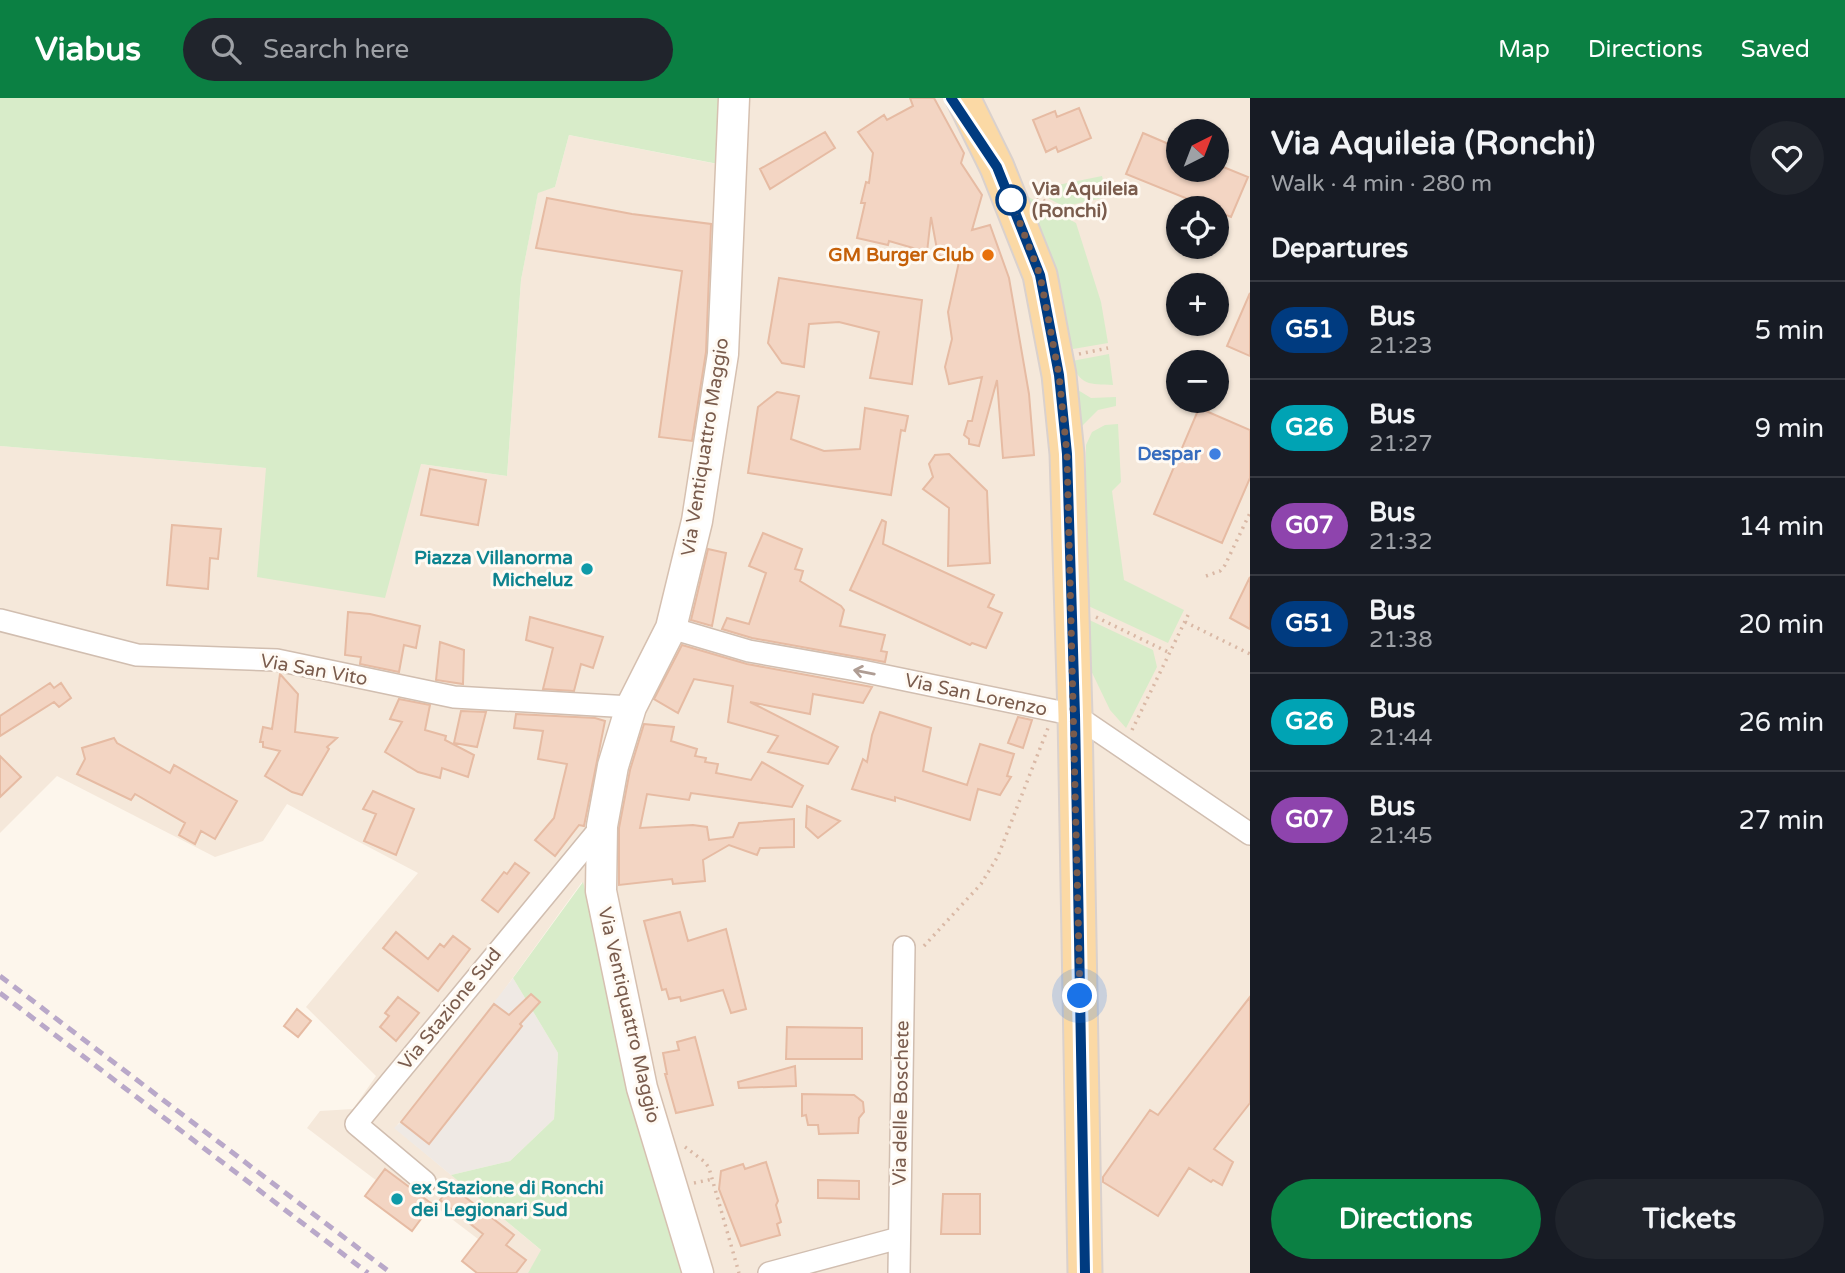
<!DOCTYPE html>
<meta charset="utf-8">
<style>
:root{--surface:#171b24;--page:#20242c;--text:#f1f3f6;--muted:#9ea1a6;--line:#363941;--accent:#0b8043}
body{margin:0;font-family:"Varela Round",sans-serif;background:var(--page);color:var(--text);height:100vh;display:flex;flex-direction:column;font-size:26px;white-space:nowrap}
*{box-sizing:border-box;margin:0}
p{font-size:23px;color:var(--muted)}
.icon{flex:none;width:38px;height:38px;fill:none;stroke:currentColor;stroke-width:2;stroke-linecap:round;stroke-linejoin:round}
.map{position:relative;flex:1;overflow:hidden}
.side{display:flex;flex-direction:column;background:var(--surface);width:595px}
.side>*{flex:none}
.badge{padding:0 14px;border-radius:23px;font-size:24px;line-height:46px}
.needle{width:46px;rotate:42deg}
.buttons{position:absolute;left:1166px;top:21px;display:grid;gap:14px}
.buttons a{display:grid;place-items:center;width:63px;height:63px;border-radius:50%;background:var(--surface);box-shadow:0 2px 5px #0004;font-size:35px}
.you{position:absolute;width:35px;height:35px;margin:-18px;border:5px solid #fff;border-radius:50%;background:#1a73e8;box-shadow:0 0 0 10px #1a73e833}
.map>.badge{position:absolute;translate:-50% -50%;box-shadow:0 0 0 4px #fff}
h2{padding:0 21px;font-size:26px;line-height:63px}
.round{display:grid;place-items:center;flex:none;width:74px;height:74px;border-radius:37px;background:var(--page)}
.summary{display:flex;align-items:center;justify-content:space-between;height:119px;padding:0 21px}
h1{font-size:33px;font-weight:700;line-height:52px}
.cta{display:flex;gap:14px;margin-top:auto;padding:14px 21px}
.cta a{flex:1;height:80px;border-radius:42px;background:var(--accent);color:#fff;font-size:28px;font-weight:700;line-height:80px;text-align:center}
.cta a+a{background:var(--page);color:var(--text)}
ul{padding:0;list-style:none}
li{display:flex;align-items:center;gap:21px;height:98px;padding:0 21px;border-top:2px solid var(--line)}
li div{flex:1}
li b{display:block;font-size:26px}
li em{font-style:normal}
li .badge{min-width:77px;font-weight:700;text-align:center}
header{display:flex;align-items:center;gap:42px;box-sizing:border-box;height:98px;padding:0 35px;background:var(--accent);color:#fff}
header strong{font-size:33px}
nav{display:flex;gap:38px;margin-inline-start:auto;font-size:24px}
.search{width:490px;height:63px;background:var(--page);display:flex;align-items:center;gap:18px;box-sizing:border-box;padding:0 24px;border-radius:38px;color:var(--muted);font-size:26px}
main{display:flex;flex:1;min-height:0}
.map>svg:first-child{display:block}
</style>
<header>
<strong>Viabus</strong>
<div class="search"><svg class="icon" aria-label="search" viewBox="0 0 24 24"><circle cx="10" cy="10" r="6"/><path d="M15 15l6 6"/></svg>Search here</div>
<nav><a>Map</a><a>Directions</a><a>Saved</a></nav>
</header>
<main>
<div class="map">
<svg width="1250" height="1175" viewBox="0 0 1250 1175">
<rect width="100%" height="100%" fill="#fdf6ec"/>
<!-- residential -->
<path fill="#f5e8da" fill-rule="evenodd" d="M721 0H1250V1175H683L582 784 494 906 395 1030 542 1153 528 1175H514L503 1160 386 1071 377 1083 307 1030 320 1013 353 1011 376 978 306 909 418 775 287 706 263 743 215 759 57 678 0 735V348L266 370 421 366 507 378 521 182 538 94 555 89 569 37 717 66ZM1178 33H1216V72H1178ZM1178 110H1216V149H1178ZM1178 187H1216V226H1178ZM1178 264H1216V303H1178Z"/>
<!-- industrial -->
<path fill="#efe9e4" d="M513 880 558 955 554 1021 510 1063 451 1077 394 1030 401 1024Z"/>
<!-- green -->
<path fill="#d8ecc9" d="M0 0H721L718 66 569 37 555 89 538 95 521 182 507 378 421 366 385 500 257 479 266 370 0 348Z
M1102 78 1107 99 1071 107 1072 113 1033 92Z
M1025 97 1076 125 1101 204 1108 245 1073 251Z
M1109 256 1113 287C1090 286 1079 288 1072 263Z
M1068 286 1091 300 1116 299V308L1098 312 1079 331Z
M1118 326 1121 384 1112 393 1124 482 1184 512 1168 545 1082 505 1077 413 1086 393V347L1092 334 1105 327Z
M1083 519 1153 552 1157 569 1126 630 1110 612 1084 558Z
M583 784 683 1175H528L541 1152 451 1077 510 1063 554 1021 558 955 513 880Z"/>
<!-- building -->
<path fill="#f3d5c3" stroke="#e6bba3" stroke-width="2" d="M910 0H934L964 55 961 65 982 97 972 132 990 127 1009 180 1029 296 1034 357 1003 360 997 282 979 348 969 346V341L964 337 968 323H972L982 279 949 286 945 269 952 241 948 214 959 164 938 157 931 119 927 154 889 143 888 147 857 140 865 105H861L866 84 869 85 873 55 858 34 884 17 887 22 913 8Z
M1079 10 1091 40 1058 54 1056 49 1046 54 1033 22 1055 13 1057 19Z
M825 34 835 50 770 91 760 71Z
M1143 35 1178 50V72H1216V66L1248 79 1231 119 1216 113V110H1210L1126 76Z
M547 100 632 116 711 126 706 254 692 343 659 339 682 173 536 150Z
M779 180 922 202 912 286 870 280 879 234 839 224 809 226 804 269 782 265 768 245Z
M1250 195V258L1227 248Z
M777 294 799 298 791 341 824 353 860 351 865 310 908 318 905 333 901 332 891 397 748 375 758 309Z
M1199 310 1250 332V380L1222 445 1154 416Z
M949 356 987 393 990 465 948 468 949 410 923 391 933 379 929 366 935 357Z
M430 371 486 382 478 427 421 417Z
M882 422 886 424 883 446 994 497 988 509 1002 515 986 550 972 545 970 547 850 492Z
M172 427 221 431 218 461 210 460 208 491 167 487Z
M763 435 802 451 795 471 803 473 800 483 841 508 844 512 840 528 885 537 881 553 887 554 885 564 752 540 722 531 727 520 749 526 766 475 749 468Z
M708 451 726 455 712 528 691 522Z
M1250 479V531L1230 520Z
M348 514 370 516 420 528 416 550 404 547 399 574 360 566 361 559 345 557Z
M530 519 603 539 593 570 581 566 574 593 543 591 553 550 526 542Z
M440 544 464 552 463 586 436 582Z
M682 547 747 566 872 589 863 605 813 596 810 616 750 604 838 649 828 666 768 654 778 638 728 624 733 588 694 581 678 615 654 601Z
M280 576 298 596 295 634 337 640 327 649 329 651 302 697 292 694 265 678 280 653 263 649V644H260L263 629 272 631Z
M50 585 54 590 61 585 71 600 59 609 54 604 0 638V618Z
M399 601 430 607 425 632 446 638 445 642 474 657 468 679 442 670 440 680 418 674 385 654 402 624 390 621Z
M461 613 486 614 477 649 454 645Z
M880 614 931 630 923 673 967 687 980 646 1014 656 1007 678 1011 679 1000 697 978 691 970 722 895 699V703L852 691 863 661 867 664 872 637Z
M516 616 595 620 605 623 584 728 579 727 555 758 535 742 554 720 567 666 538 661 543 633 514 630Z
M1018 619 1032 622 1023 650 1008 645Z
M644 626 674 629 671 643 697 651 695 658 706 660 705 664 718 666 716 675 751 682 762 664 803 688 792 709 691 695 689 702 647 696 640 730 693 727 707 729 709 742 733 739 739 725 794 721V749L760 750 757 757 729 747 703 762 705 783 673 786 672 781 619 787V730L630 672Z
M114 640 117 645 170 675 174 667 237 703 215 741 201 733 195 746 179 737 185 725 135 696 131 702 77 676 85 661 82 650Z
M0 658 21 679 0 699Z
M373 693 414 711 396 757 364 743 376 716 363 711Z
M807 708 840 723 818 740 806 729Z
M515 765 529 775 498 814 482 802 504 774 507 776Z
M680 814 688 843 726 831 746 911 731 915 723 892 681 903 680 899 669 901 666 891 662 892 644 823Z
M396 834 428 861 440 846 444 849 453 838 470 851 438 893 383 850Z
M531 896 540 904 520 926 522 928 429 1046 401 1024 494 906 509 917Z
M398 899 419 915 396 943 380 929 389 918 385 915Z
M1250 899V1005L1214 1051 1233 1064 1222 1087 1213 1082 1211 1084 1189 1070 1158 1118 1103 1084V1079L1150 1012 1158 1017Z
M297 911 311 923 298 939 284 928Z
M787 929 862 930V961H786Z
M695 939 713 1007 676 1015 665 976H667L663 955 679 952 677 944Z
M795 968 796 988 739 990 738 984Z
M802 996 854 997 863 1004 864 1014 859 1020 858 1035 819 1036 818 1027H808L806 1017 802 1018Z
M766 1064 778 1103 776 1107 781 1124 777 1126 780 1137 741 1148 719 1091 721 1073 743 1066 745 1071Z
M385 1071 432 1106 412 1133 365 1098Z
M818 1082 859 1083V1101L818 1100Z
M451 1088 514 1137 506 1147 526 1162 516 1175H477L462 1163 483 1136 440 1102Z
M943 1096H980V1136H941Z"/>
<g fill="none" stroke-linecap="round" stroke-linejoin="round">
<!-- street casing -->
<g stroke="#d1beb0" stroke-width="24">
<path id="street" d="M0 522 137 557 277 562 454 599 631 609
M671 530 749 553 862 573 1075 617 1250 736
M425 1084 356 1026 602 728
M769 1175 899 1140
M899 1175 904 849"/>
</g>
<!-- secondary casing -->
<g stroke="#d6c0b0" stroke-width="33">
<path id="secondary" d="M698 1175 642 990 601 793 602 728 613 668 631 609 671 530 697 423 723 256 734 0"/>
</g>
<!-- primary casing -->
<g stroke="#dad1cd" stroke-width="37">
<path id="primary" d="M963 0 997 69 1040 177 1059 277 1067 356 1075 617 1085 1175"/>
</g>
<!-- path -->
<path stroke="#d9b8a5" stroke-width="3.5" stroke-dasharray="2 5" stroke-linecap="butt" d="M1037 99 1075 120
M1079 256 1108 250
M1206 478 1220 473 1225 467 1250 415
M1096 519 1170 555
M1185 524 1250 556
M1132 632 1189 515
M924 848 981 786 998 758 1048 630
M685 1049 705 1064 709 1070 739 1175
M694 1085 713 1081"/>
<!-- street -->
<use href="#street" stroke="#fff" stroke-width="21"/>
<!-- secondary -->
<use href="#secondary" stroke="#fff" stroke-width="30"/>
<!-- primary -->
<use href="#primary" stroke="#fbd9a5" stroke-width="33"/>
<!-- rail -->
<path stroke="#b9a8c9" stroke-width="5" stroke-dasharray="10 7" stroke-linecap="butt" d="M0 878 391 1175
M0 895 368 1175"/>
</g>
<!-- one-way arrows -->
<defs><path id="oneway-shaft" d="M-6 0H5M1.5-3L5.5 0L1.5 3" fill="none" stroke-width="1.6" stroke-linecap="round" stroke-linejoin="round" transform="scale(1.75)"/></defs>
<use stroke="#af9d94" href="#oneway-shaft" transform="translate(864 574) rotate(-169)"/>
<g fill="none" stroke-linecap="round" stroke-linejoin="round">
<!-- line casing -->
<g stroke="#fff" stroke-width="16">
<path id="line" d="M951 0 997 69 1040 177 1059 277 1067 356 1075 617 1085 1175"/>
</g>
<!-- line -->
<use href="#line" stroke="#003b80" stroke-width="10"/>
<!-- walk -->
<path stroke="#7a5c4d" stroke-width="7" stroke-dasharray="0 12.6" d="M1011 102 1040 177 1059 277 1067 356 1080 898"/>
</g>
<!-- markers -->
<circle fill="#fff" stroke="#003b80" stroke-width="3.5" cx="1011" cy="102" r="14"/>
<circle fill="#e8710a" stroke="#fffaf3" stroke-width="2.5" cx="988" cy="157" r="7"/>
<circle fill="#3f7fe0" stroke="#fffaf3" stroke-width="2.5" cx="1215" cy="356" r="7"/>
<g fill="#0f9aa8" stroke="#fffaf3" stroke-width="2.5">
<circle cx="587" cy="471" r="7"/>
<circle cx="397" cy="1101" r="7"/>
</g>
<g text-anchor="middle" dominant-baseline="central" stroke-width="6" stroke-linejoin="round" paint-order="stroke">
<!-- stop labels -->
<g font-size="19" font-weight="bold" fill="#7a5c4d" stroke="#fffaf3" text-anchor="start">
<text x="1032" y="91">Via Aquileia<tspan x="1032" dy="22">(Ronchi)</tspan></text>
</g>
<!-- food labels -->
<g font-size="19" font-weight="bold" fill="#c56008" stroke="#fffaf3" text-anchor="end">
<text x="974" y="157">GM Burger Club</text>
</g>
<!-- street labels -->
<g font-size="19" fill="#7a5c4d" stroke="#fffaf3">
<text transform="translate(705 349) rotate(-81)">Via Ventiquattro Maggio</text>
<text transform="translate(314 572) rotate(10)">Via San Vito</text>
<text transform="translate(976 597) rotate(12)">Via San Lorenzo</text>
<text transform="translate(450 911) rotate(-51)">Via Stazione Sud</text>
<text transform="translate(629 917) rotate(77)">Via Ventiquattro Maggio</text>
<text transform="translate(901 1005) rotate(-89)">Via delle Boschete</text>
</g>
<!-- shop labels -->
<g font-size="19" font-weight="bold" fill="#366cbe" stroke="#fffaf3" text-anchor="end">
<text x="1201" y="356">Despar</text>
</g>
<!-- culture labels -->
<g font-size="19" font-weight="bold" fill="#0d838f" stroke="#fffaf3" text-anchor="end">
<text x="573" y="460">Piazza Villanorma<tspan x="573" dy="22">Micheluz</tspan></text>
<text x="411" y="1090" text-anchor="start">ex Stazione di Ronchi<tspan x="411" dy="22">dei Legionari Sud</tspan></text>
</g>
</g>
</svg>
<div class="buttons">
<a><svg class="needle" viewBox="-14 -14 28 28"><path d="M0-13l5 13h-10z" fill="#e53935"/><path d="M0 13l5-13h-10z" fill="#9ea1a6"/></svg></a>
<a><svg class="icon" aria-label="locate" viewBox="0 0 24 24"><circle cx="12" cy="12" r="6"/><path d="M12 2v4M12 18v4M2 12h4M18 12h4"/></svg></a>
<a>+</a>
<a>−</a>
</div>
<div class="you" style="left:1080px;top:898px"></div>
</div>
<section class="side">
<div class="summary"><div><h1>Via Aquileia (Ronchi)</h1><p>Walk · 4 min · 280 m</p></div><a class="round"><svg class="icon" aria-label="heart" viewBox="0 0 24 24"><path d="M12 20l-8-8c-3-5 5-10 8-4 3-6 11-1 8 4z"/></svg></a></div>
<h2>Departures</h2>
<ul>
<li><span class="badge" style="background:#003b80;color:#fff">G51</span><div><b>Bus</b><p>21:23</p></div><em>5 min</em></li>
<li><span class="badge" style="background:#00a3b4;color:#fff">G26</span><div><b>Bus</b><p>21:27</p></div><em>9 min</em></li>
<li><span class="badge" style="background:#8e44ad;color:#fff">G07</span><div><b>Bus</b><p>21:32</p></div><em>14 min</em></li>
<li><span class="badge" style="background:#003b80;color:#fff">G51</span><div><b>Bus</b><p>21:38</p></div><em>20 min</em></li>
<li><span class="badge" style="background:#00a3b4;color:#fff">G26</span><div><b>Bus</b><p>21:44</p></div><em>26 min</em></li>
<li><span class="badge" style="background:#8e44ad;color:#fff">G07</span><div><b>Bus</b><p>21:45</p></div><em>27 min</em></li>
</ul>
<div class="cta"><a>Directions</a><a>Tickets</a></div>
</section>
</main>
